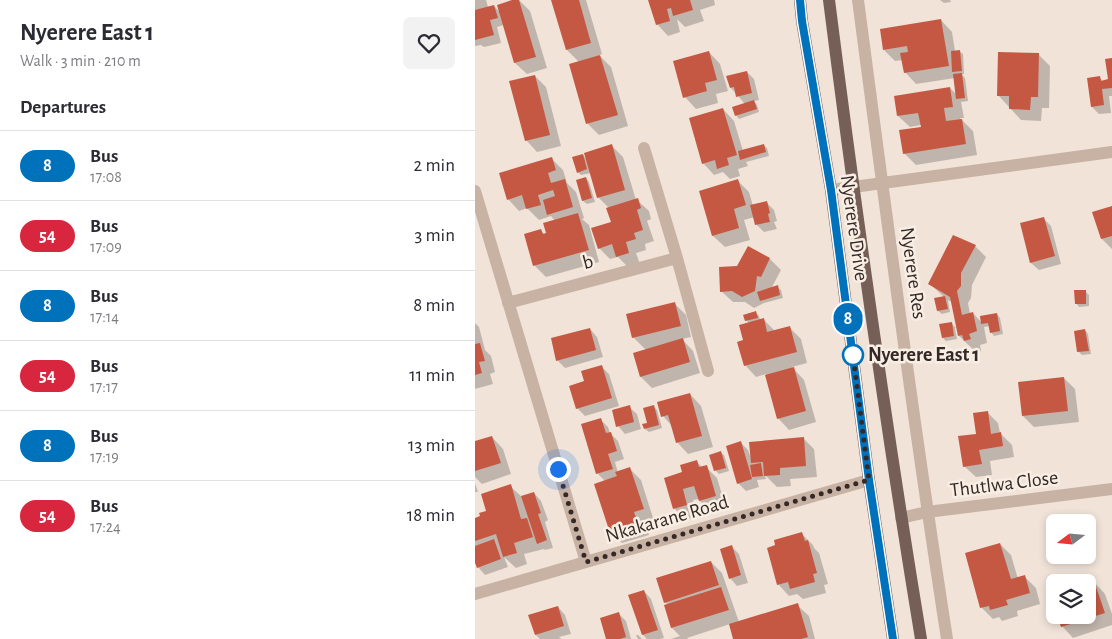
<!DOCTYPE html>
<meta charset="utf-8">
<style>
:root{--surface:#fff;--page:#f2f2f3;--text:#2b2b33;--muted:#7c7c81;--line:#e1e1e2}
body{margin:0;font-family:"Alegreya Sans",sans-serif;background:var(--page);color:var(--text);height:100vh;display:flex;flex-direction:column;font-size:19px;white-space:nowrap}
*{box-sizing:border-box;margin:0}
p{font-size:16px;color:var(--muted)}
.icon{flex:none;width:28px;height:28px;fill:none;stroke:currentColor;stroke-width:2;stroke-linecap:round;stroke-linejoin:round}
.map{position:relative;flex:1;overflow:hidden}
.side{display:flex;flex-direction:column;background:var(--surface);width:475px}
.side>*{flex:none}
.badge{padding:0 10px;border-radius:16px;font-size:18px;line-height:32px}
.needle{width:32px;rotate:254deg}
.fabs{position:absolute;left:571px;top:514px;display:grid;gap:10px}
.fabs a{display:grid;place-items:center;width:50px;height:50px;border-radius:8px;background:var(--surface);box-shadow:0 2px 8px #0003;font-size:25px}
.you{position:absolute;width:25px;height:25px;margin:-12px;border:4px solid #fff;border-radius:50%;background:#1a73e8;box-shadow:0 0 0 8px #1a73e833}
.map>.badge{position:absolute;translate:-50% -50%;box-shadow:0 0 0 2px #fff}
h2{padding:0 20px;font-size:19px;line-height:45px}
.round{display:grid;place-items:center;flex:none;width:52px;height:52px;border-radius:8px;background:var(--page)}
.summary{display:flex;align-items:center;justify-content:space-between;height:85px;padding:0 20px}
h1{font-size:24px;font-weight:700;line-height:38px}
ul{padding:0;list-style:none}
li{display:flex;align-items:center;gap:15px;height:70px;padding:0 20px;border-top:1px solid var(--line)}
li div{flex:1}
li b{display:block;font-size:19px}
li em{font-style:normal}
li .badge{min-width:55px;font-weight:700;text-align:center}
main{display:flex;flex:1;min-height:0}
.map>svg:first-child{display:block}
</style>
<main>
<section class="side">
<div class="summary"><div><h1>Nyerere East 1</h1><p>Walk · 3 min · 210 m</p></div><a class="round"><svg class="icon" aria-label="heart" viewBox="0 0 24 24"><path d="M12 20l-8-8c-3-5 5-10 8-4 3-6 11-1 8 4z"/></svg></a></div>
<h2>Departures</h2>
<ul>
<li><span class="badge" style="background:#0072bc;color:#fff">8</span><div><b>Bus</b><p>17:08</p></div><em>2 min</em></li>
<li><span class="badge" style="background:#d7263d;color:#fff">54</span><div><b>Bus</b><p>17:09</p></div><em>3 min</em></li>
<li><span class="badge" style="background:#0072bc;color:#fff">8</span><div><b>Bus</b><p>17:14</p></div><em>8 min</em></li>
<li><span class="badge" style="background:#d7263d;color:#fff">54</span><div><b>Bus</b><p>17:17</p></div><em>11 min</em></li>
<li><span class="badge" style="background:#0072bc;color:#fff">8</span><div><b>Bus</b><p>17:19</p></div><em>13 min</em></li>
<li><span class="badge" style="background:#d7263d;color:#fff">54</span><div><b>Bus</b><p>17:24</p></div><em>18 min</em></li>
</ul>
</section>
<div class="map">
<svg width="637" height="639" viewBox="0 0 637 639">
<rect width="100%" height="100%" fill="#f1e3d8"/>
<!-- shadow -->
<path fill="#0003" d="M0 0H11L13 7 19 6 26 13 41 0H44L55 11 72 68 52 74 40 63 29 25 22 27 26 43 9 47 6 45 0 46Z
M77 0H111L127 54 124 55 136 67 153 126 124 135 113 124 95 65 104 62 92 50Z
M175 0H239L240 5 225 10 229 21 210 27 202 19 205 32 193 36 182 24Z
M465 0H475L476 2 469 3Z
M466 20 477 32 480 51H484L488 54 489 74H486L490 78 493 101 486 102 489 118H485L498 131 502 155 441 165 429 153 447 128 446 125 435 127 423 116 475 88 482 95 480 78 441 84 430 72 428 60 420 61 409 50Z
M234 52 245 64 253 91 241 94 243 103 221 109 210 97Z
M563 54 575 66 574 108H567L566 121 546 120 523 95Z
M637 59V96H634L636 113 624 114 617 107 624 77 628 81H635Z
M272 72 279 79 284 100 279 101 282 105 284 112 264 119 261 115 270 104 256 88Z
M60 76 71 87 86 146 62 152 51 140Z
M248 109 259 121 268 151 288 145 292 148 294 156 271 162 273 166 263 169 265 176 255 179 248 172 239 175 228 163Z
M137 146 148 157 161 200H162L174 211 176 219 172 221 179 241 170 244 171 250 161 253 165 264 154 268 143 257 135 259 124 248 137 223 134 208 123 197 116 173 106 175 103 172 108 155 112 160Z
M77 159 88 170 92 183 101 192 109 218 107 219 114 225 124 262 71 277 60 266 66 231 70 235 80 221 76 216 64 220 52 208 44 211 33 199Z
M111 178 114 182 120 202 112 204 108 201 103 181Z
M263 181 274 192 278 206 291 202 299 210 302 221 299 222 302 229 289 232 282 225 280 217 269 220 275 240 250 247 238 236 225 192Z
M637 207V249L627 239 619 213Z
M569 219 576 226 586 264 564 270 556 263 547 224Z
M500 246 511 257 497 285 496 298 493 303 495 314 498 313 507 323 522 314 525 318 528 334 519 336 516 332 515 326 509 327 512 343 505 345 506 351 501 352 484 336 477 302 473 300 475 312 467 314 463 311 469 297 455 284Z
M273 248 295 259 306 270 296 289 302 287 306 290 308 298 289 303 279 308 270 302H258L246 291 263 268Z
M610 291 614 295V306L604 307 601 303Z
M200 304 211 315 216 337 207 339 218 351 225 373 177 388 166 377 171 350 158 337Z
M280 312 284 316 285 320 288 319 300 331 315 328 326 339 332 363 317 367 329 380 341 422 314 430 303 418 291 374 281 377 270 365 269 341 274 323 272 321 270 315Z
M0 323 4 327 10 350 16 356 20 372 15 374 18 384 0 389Z
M476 323 481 328H480L482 339 471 341 468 338Z
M115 329 122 337 128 357 90 368 82 360Z
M610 330 613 334 616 354 607 355 604 352Z
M127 367 134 374 144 406 110 416 102 408 111 382Z
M589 378 600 389 604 422 559 427 548 416Z
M215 394 226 406 238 447 213 454 202 442 197 426 188 416Z
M178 406 182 410 187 428 174 432 170 429 174 424Z
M154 407 162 414 166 429 150 434 143 426Z
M512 412 523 423 525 433 537 445 539 457 515 461 517 475 501 477 489 466Z
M126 420 133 427 135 433 143 441 149 459 140 462 143 473 155 469 166 480 179 521 170 523 174 535 147 543 136 532 130 481 122 473Z
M17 437 28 449 36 474 7 484 0 477V443Z
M328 438 339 449 342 477 315 479 316 486 302 487 290 475 291 479 282 480 284 487 271 491 263 483 266 443 273 450 276 458Z
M245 452 249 455 254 471 244 474 241 471Z
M221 461 228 468 231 467 242 478 251 508 236 512 225 501 224 499 218 500 223 516 211 520 199 508 209 473Z
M0 483 3 492H0Z
M35 486 47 497 59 493 66 501 73 520 70 522 78 548 70 550 69 549 49 554 52 564 41 568 29 557 33 567 10 575 3 567 0 560V519L12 512Z
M327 534 338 545 339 548 344 553 353 584 349 585 351 593 328 599 322 594 314 596 303 584Z
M525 544 536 555 543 579 550 577 561 588 565 604 542 611 543 616 527 621 524 617 518 619 506 607Z
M257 547 264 554 273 583 262 586 255 578Z
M236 562 247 573 264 622 322 605 334 616 340 639H259L255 624 212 638 213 639H196L205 636 197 628 191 606 193 605 190 602Z
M619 582 630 594 637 614V625L598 638 587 626 583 615H612Z
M169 591 176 599 189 638 185 639H172L168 635Z
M580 595V605L577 596Z
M83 607 90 615 96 634 84 637 86 639H65L61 635Z
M144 614 151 621 156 639H133Z
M161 635H163L167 639H163Z"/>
<!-- building -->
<path fill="#c55842" d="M37 0H44L61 57 39 63 22 5Z
M76 0H104L116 43 91 50Z
M173 0H215L218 10 198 16 196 8 192 9 195 21 181 25Z
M19 5 23 18 15 20 19 35 0 40V10Z
M466 19 474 66 429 73 425 53 433 52 432 46 408 50 405 29Z
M485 50 487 71 477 72 476 51Z
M234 51 242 80 230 83 232 91 208 98 198 61Z
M523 52 564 53 563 97H556L555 110 534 109V96H522Z
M125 55 143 115 111 124 94 64Z
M637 58V88L627 89 629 105 616 107 612 78 625 76 626 81 633 79 630 59Z
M272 71 277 93 261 97 259 87 255 88 251 76Z
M487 73 490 98 481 99 478 74Z
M60 75 75 135 50 141 34 81Z
M475 87 478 107 469 108 471 121 487 119 491 144 428 154 424 130 446 127 443 113 422 116 419 96Z
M279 100 282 109 260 116 257 107Z
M248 108 262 155 252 158 254 165 242 169 240 160 227 164 214 118Z
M137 144 150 190 122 198 109 153Z
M289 144 291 152 265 160 263 151Z
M108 154 112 169 102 173 97 157Z
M77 157 81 170 73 173 76 183 90 179 98 207 72 215 68 200 80 196 78 190 63 195 66 205 51 209 47 195 32 200 24 173Z
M111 177 117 198 107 201 101 180Z
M263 179 271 205 259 209 264 228 237 236 224 191Z
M163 198 166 208 162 210 168 230 159 233 161 239 151 242 154 253 141 257 137 244 123 249 116 228 136 222 131 208Z
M292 201 295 213 293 214 295 222 280 225 275 205Z
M637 206V236L626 239 617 212Z
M103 213 114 250 58 266 49 234 66 229 68 234 71 233 68 223Z
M569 217 580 256 555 263 545 223Z
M478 235 501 245 486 273V286L482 291 487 315 498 312 502 331 494 334 496 339 489 341 487 335 483 336 475 297 453 284Z
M273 246 295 258 286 277 282 276 280 291 267 297 257 291 245 292 244 267 262 266Z
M303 285 305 295 285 301 282 292Z
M599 290H611V304H600Z
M470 296 473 309 462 311 459 298Z
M200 302 206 326 157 338 151 314Z
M281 311 283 318 270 321 268 315Z
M522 313 525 331 515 333 513 323 506 324 505 316Z
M289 318 292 332 315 326 322 352 269 366 262 342 268 340 264 325Z
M477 322 479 336 467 338 464 324Z
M115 328 121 350 81 361 76 338Z
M610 329 614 351 602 352 599 331Z
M208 338 215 362 165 377 158 353Z
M5 343 10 361 4 362 7 373 0 375V344Z
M127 365 137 398 101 409 94 386 109 381 106 371Z
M319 367 331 411 302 419 290 375Z
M589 377 593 411 547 416 543 382Z
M215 393 227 436 201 443 193 415 186 417 182 402Z
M155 405 159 422 141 427 137 410Z
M179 405 184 425 169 429 167 424 172 423 168 408Z
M513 411 516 434 526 432 528 446 504 450 507 464 488 467 483 436 501 434 498 413Z
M126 418 131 433 136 432 142 451 133 454 138 469 121 474 106 424Z
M17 436 26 463 0 471V441Z
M329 437 331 466 305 468V475L289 476 288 462 276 463 274 442Z
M266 441 277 479 262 484 251 446Z
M246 451 251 468 239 471 234 455Z
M222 460 224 467 232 465 241 496 224 501 219 486 208 489 212 505 198 509 189 478 207 472 205 465Z
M286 463 288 476 277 477 275 465Z
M155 467 169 509 159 512 163 523 135 533 119 484 142 476 140 472Z
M36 484 46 519 52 518 58 537 39 543 42 553 28 557 21 534 0 541V518L5 516 4 513 11 511 6 494Z
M59 492 66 513 63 514 72 540 62 544 46 496Z
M327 532 330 541 333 540 342 573 338 574 340 582 315 589 313 582 302 585 292 548 300 545 299 540Z
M19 539 26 559 2 568 0 563V546Z
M525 543 536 579 550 575 555 593 531 600 533 605 515 610 514 606 505 608 490 553Z
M257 545 266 575 254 579 245 549Z
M236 561 244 585 189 603 181 578Z
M619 581 630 613 586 627 582 615H612V583Z
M246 587 254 610 196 628 189 605Z
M169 590 183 630 167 635 153 595Z
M323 603 333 637 326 639H258L254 624Z
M83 606 89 626 60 635 53 615Z
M144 612 151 637 145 639H131L125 618Z"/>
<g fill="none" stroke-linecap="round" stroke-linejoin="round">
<!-- minor -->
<path stroke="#c8b2a4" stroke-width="12" d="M383 0C411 213 439 426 472 639
M169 148 202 258 233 371
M356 190 637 152
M0 191 111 562
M33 303 202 258
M426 518 452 512 637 489
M0 594 394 480"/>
<!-- major -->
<path stroke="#765f57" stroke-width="12" d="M325 0 327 21 356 190 394 480 418 639
M354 0C381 213 411 427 446 639"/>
</g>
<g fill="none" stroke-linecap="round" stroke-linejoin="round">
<!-- line casing -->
<g stroke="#fff" stroke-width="11">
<path id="line" d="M325 0 327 21 356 190 394 480 418 639"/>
</g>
<!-- line -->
<use href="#line" stroke="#0072bc" stroke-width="8"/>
<!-- walk -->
<path stroke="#342926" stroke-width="5" stroke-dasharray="0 9" d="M83 469 111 562 394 480 378 355"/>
</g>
<!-- markers -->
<circle fill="#fff" stroke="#0072bc" stroke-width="2.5" cx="378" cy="355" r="10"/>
<g text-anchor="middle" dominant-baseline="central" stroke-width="5" stroke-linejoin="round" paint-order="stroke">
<!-- street labels -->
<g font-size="20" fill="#342926" stroke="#f9eee4">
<text transform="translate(379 228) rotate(82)">Nyerere Drive</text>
<text transform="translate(113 262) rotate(-15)">b</text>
<text transform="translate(438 273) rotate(82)">Nyerere Res</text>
<text transform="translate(529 484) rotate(-7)">Thutlwa Close</text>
<text transform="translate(192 519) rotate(-16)">Nkakarane Road</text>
</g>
<!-- stop labels -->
<g font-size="20" font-weight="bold" fill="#342926" stroke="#f9eee4" text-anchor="start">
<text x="393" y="355">Nyerere East 1</text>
</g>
</g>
</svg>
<div class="fabs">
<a><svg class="needle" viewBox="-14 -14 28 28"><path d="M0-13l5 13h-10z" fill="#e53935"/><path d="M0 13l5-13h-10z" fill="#7c7c81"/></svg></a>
<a><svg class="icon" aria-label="layers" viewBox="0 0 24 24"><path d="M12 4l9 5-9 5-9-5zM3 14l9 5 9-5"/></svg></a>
</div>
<div class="you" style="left:83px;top:469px"></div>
<b class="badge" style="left:373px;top:319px;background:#0072bc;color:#fff">8</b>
</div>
</main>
